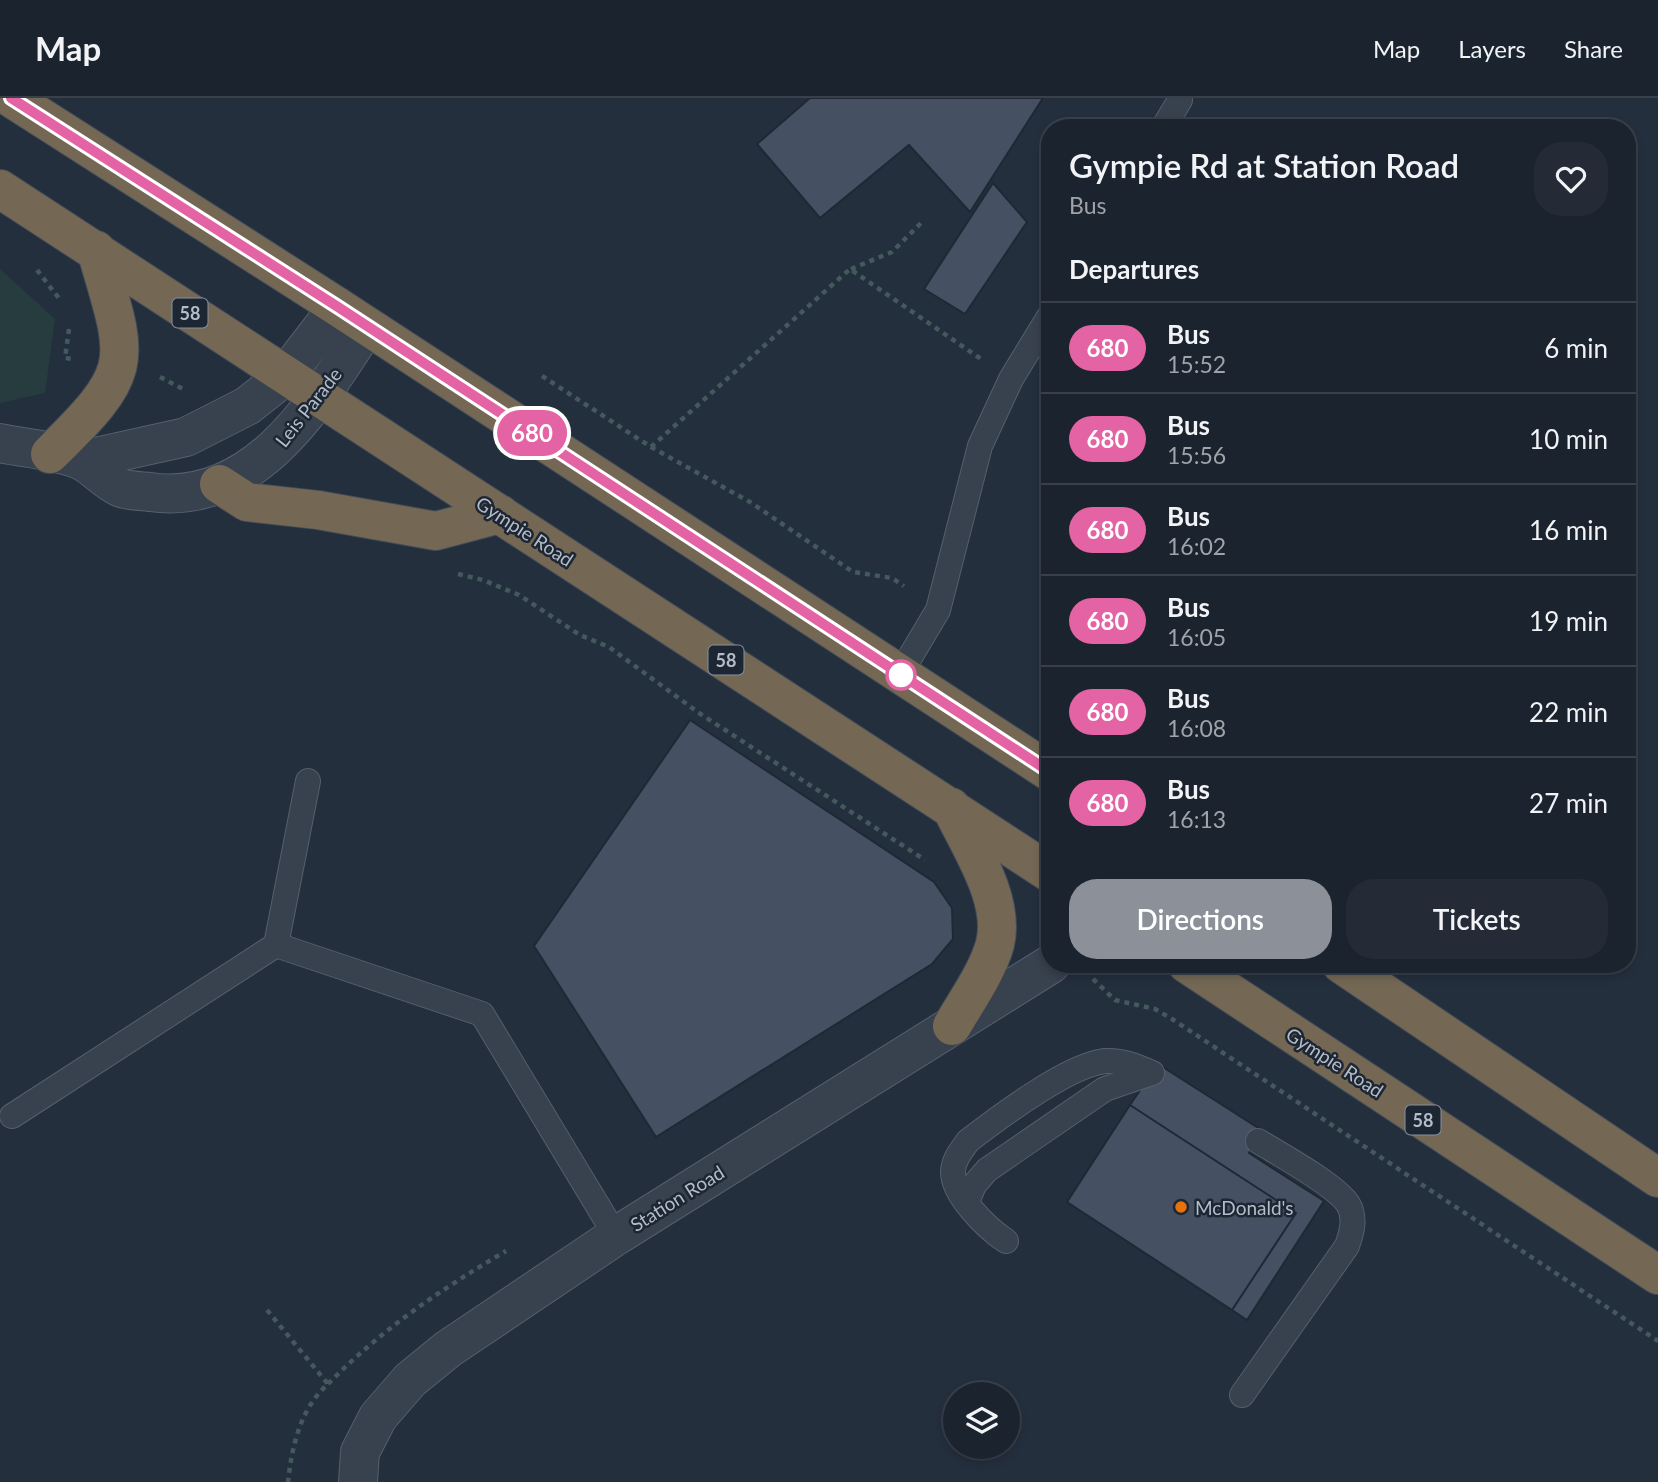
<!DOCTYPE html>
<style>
:root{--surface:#1b232e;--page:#242b36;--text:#f1f3f6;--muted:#a0a4aa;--line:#39404a;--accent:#8c9099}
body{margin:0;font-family:Lato,sans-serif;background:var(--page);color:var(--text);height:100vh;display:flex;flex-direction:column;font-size:26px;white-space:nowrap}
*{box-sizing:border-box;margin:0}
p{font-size:23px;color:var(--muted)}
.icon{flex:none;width:38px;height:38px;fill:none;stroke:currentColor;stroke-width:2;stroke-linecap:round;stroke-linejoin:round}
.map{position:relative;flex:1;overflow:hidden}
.side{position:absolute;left:1041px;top:21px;width:595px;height:854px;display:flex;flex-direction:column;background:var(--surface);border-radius:28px;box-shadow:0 4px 10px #0003,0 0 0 2px var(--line)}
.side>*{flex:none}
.badge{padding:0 14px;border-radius:23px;font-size:24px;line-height:46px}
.fabs{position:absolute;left:943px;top:1284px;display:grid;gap:14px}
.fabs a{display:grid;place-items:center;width:77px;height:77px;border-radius:50%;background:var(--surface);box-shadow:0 4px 10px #0003,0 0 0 2px var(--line);font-size:35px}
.map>.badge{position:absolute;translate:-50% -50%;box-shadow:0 0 0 4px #fff}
h2{padding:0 28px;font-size:26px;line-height:63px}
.round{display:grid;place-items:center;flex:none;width:74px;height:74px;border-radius:28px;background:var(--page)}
.headline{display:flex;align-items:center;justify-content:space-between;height:119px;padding:0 28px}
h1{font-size:33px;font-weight:600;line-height:52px}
.action{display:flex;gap:14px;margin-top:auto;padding:14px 28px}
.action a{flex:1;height:80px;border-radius:28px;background:var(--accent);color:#fff;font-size:28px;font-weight:600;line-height:80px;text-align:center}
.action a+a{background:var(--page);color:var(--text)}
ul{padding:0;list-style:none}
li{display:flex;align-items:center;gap:21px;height:91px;padding:0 28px;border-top:2px solid var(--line)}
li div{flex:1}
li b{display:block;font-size:26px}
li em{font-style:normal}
li .badge{min-width:77px;font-weight:700;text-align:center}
header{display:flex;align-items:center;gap:42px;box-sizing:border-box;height:98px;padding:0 35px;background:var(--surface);border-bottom:2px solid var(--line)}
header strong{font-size:33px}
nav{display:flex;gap:38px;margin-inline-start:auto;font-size:24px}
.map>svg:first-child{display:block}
</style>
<header>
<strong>Map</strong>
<nav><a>Map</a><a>Layers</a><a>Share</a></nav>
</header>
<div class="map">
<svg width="1658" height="1384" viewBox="0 0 1658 1384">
<rect width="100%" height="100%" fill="#242f3e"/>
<!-- green -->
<path fill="#263c3f" d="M0 171 55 221 45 295 0 305Z"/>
<!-- building -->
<path fill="#455162" stroke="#1f2835" stroke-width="2" d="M810 0H1043L970 114 909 47 820 120 757 46Z
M993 85 1027 124 965 216 924 191Z
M690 622 934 784 952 810 953 841 932 866 656 1039 534 848Z
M1158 966 1263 1033 1249 1055 1324 1103 1247 1222 1232 1212 1296 1115 1130 1007Z
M1130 1007 1296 1115 1232 1212 1067 1104Z"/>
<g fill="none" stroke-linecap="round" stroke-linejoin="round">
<!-- lane casing -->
<g stroke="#565f6c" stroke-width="26">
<path id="lane" d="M1163 30 1180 2
M900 576 938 512 980 348 1011 281 1050 217
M276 847 308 683
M12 1018 276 847 482 916 616 1138
M967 1104 974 1087 987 1072 1105 991 1152 975
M1006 1143C988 1131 952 1097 953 1073 954 1061 961 1053 968 1043 998 1020 1068 967 1105 963 1122 962 1136 968 1152 975
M1242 1297 1347 1148C1352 1134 1356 1119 1348 1106 1336 1087 1279 1056 1258 1043"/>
</g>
<!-- street casing -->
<g stroke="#565f6c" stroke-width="40">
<path id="street" d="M0 345C23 350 64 353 84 364 96 371 106 383 119 389 127 393 141 393 150 394 256 409 317 304 366 229
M82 362 186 339 247 308 285 278 338 209
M358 1384 360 1354 378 1319 410 1282 448 1251 616 1138 1051 866"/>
</g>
<!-- highway casing -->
<g stroke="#434c59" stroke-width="40">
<path id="highway" d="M11 0 338 209 1050 674
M0 91 1050 775
M50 356C138 270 129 265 96 152
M219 386 247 404 318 412 436 433 500 416
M951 709C969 748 1006 801 995 846 987 875 967 902 952 928
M1187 866 1658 1177
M1341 866 1658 1080"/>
</g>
<!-- path -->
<path stroke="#44595c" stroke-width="4.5" stroke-dasharray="5 5" stroke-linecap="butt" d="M851 171 892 154 923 123
M37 172 61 203
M69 231 65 260 72 261
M542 278 651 349 750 404 853 474 892 480 904 488
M160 279 183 291
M651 349 850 171 981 261
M458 476 483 482 519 497 580 537 609 549 699 615 925 762
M1093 881 1115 902 1155 911 1172 921 1658 1243
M267 1212 328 1286C300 1311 292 1348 288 1384
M328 1286C382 1231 440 1192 506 1153"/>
<!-- lane -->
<use href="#lane" stroke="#38414e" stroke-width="24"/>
<!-- street -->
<use href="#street" stroke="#38414e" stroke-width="38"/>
<!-- highway -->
<use href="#highway" stroke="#746855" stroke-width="38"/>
</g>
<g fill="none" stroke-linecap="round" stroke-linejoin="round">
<!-- line casing -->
<g stroke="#fff" stroke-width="16">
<path id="line" d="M11 0 338 209 1050 674"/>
</g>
<!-- line -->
<use href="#line" stroke="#e463a4" stroke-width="10"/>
</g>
<!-- markers -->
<circle fill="#fff" stroke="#e463a4" stroke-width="3.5" cx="901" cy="577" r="14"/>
<circle fill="#e8710a" stroke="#1d2633" stroke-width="2.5" cx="1181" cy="1109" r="7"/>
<g text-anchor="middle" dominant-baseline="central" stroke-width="5" stroke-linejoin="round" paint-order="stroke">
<!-- shield labels -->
<g fill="#1d2633" stroke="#878f9c" stroke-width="2">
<rect x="172.5" y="200.5" width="35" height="29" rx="5"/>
<rect x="708.5" y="547.5" width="35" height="29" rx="5"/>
<rect x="1405.5" y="1007.5" width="35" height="29" rx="5"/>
</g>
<g font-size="18" font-weight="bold" fill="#b4bcc9">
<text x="190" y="215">58</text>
<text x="726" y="562">58</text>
<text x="1423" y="1022">58</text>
</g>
<!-- street labels -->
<g font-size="19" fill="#b4bcc9" stroke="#1d2633">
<text transform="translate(308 309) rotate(-52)">Leis Parade</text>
<text transform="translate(525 433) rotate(33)">Gympie Road</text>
<text transform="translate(1335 964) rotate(33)">Gympie Road</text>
<text transform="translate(677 1100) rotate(-32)">Station Road</text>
</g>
<!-- poi labels -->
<g font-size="19" fill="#b4bcc9" stroke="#1d2633" text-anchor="start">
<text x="1195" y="1109">McDonald's</text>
</g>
</g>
</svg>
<div class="fabs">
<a><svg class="icon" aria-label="layers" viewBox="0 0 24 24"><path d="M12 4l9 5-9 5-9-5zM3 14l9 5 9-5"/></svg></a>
</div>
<b class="badge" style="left:532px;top:335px;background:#e463a4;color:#fff">680</b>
<section class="side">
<div class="headline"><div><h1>Gympie Rd at Station Road</h1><p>Bus</p></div><a class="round"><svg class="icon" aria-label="heart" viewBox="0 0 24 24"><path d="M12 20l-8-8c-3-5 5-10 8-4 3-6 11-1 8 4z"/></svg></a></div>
<h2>Departures</h2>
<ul>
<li><span class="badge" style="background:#e463a4;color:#fff">680</span><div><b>Bus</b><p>15:52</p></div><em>6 min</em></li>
<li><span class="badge" style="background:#e463a4;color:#fff">680</span><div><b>Bus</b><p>15:56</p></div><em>10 min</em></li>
<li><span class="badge" style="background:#e463a4;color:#fff">680</span><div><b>Bus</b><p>16:02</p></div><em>16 min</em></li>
<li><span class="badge" style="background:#e463a4;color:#fff">680</span><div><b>Bus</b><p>16:05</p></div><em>19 min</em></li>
<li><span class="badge" style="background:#e463a4;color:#fff">680</span><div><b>Bus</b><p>16:08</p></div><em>22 min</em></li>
<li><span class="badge" style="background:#e463a4;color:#fff">680</span><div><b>Bus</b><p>16:13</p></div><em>27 min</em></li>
</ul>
<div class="action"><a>Directions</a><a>Tickets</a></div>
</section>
</div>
